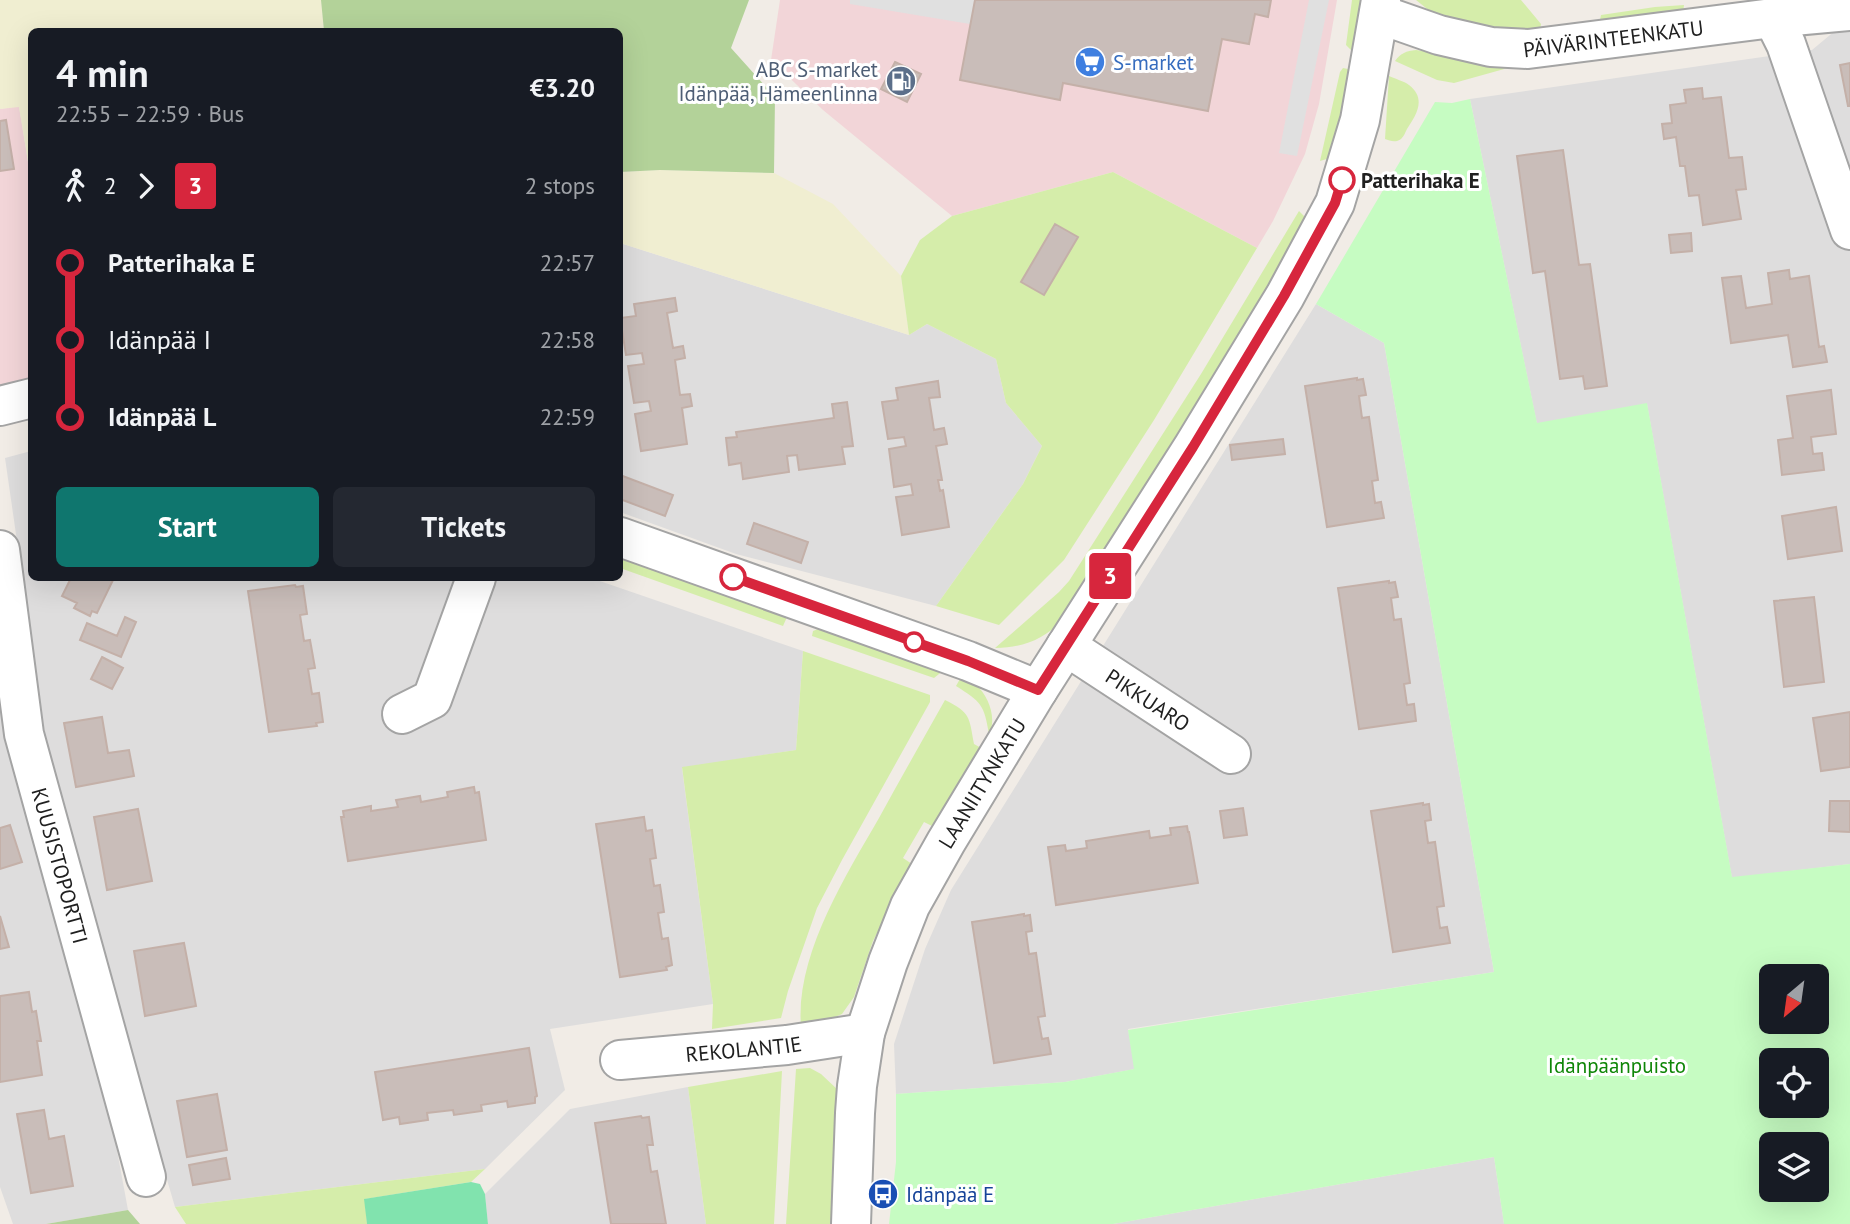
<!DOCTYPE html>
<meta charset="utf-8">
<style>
:root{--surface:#171b24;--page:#242831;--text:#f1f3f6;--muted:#9ea1a6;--accent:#0f766e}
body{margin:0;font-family:"PT Sans",sans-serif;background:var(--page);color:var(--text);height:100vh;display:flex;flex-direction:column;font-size:26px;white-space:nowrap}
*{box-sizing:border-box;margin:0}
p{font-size:23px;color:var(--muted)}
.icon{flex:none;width:38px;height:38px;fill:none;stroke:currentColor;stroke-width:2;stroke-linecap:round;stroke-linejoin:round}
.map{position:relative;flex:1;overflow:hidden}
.drawer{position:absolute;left:28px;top:28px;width:595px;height:553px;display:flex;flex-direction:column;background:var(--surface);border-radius:10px;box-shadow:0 7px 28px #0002}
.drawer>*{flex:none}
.badge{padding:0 14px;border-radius:5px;font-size:24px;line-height:46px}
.needle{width:46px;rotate:209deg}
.fabs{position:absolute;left:1759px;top:964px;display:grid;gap:14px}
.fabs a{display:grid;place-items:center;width:70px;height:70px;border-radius:10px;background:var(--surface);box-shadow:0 7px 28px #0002;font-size:35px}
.map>.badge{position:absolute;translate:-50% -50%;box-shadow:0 0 0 4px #fff}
.legs{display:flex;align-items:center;gap:10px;height:77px;padding:0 28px;font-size:23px}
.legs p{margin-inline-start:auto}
.headline{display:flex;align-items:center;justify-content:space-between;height:119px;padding:0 28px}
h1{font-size:38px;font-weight:800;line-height:52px}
.action{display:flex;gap:14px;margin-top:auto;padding:14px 28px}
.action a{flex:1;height:80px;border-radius:10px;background:var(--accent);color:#fff;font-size:28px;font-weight:800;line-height:80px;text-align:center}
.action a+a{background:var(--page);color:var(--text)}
ul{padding:0 28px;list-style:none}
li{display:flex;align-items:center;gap:24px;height:77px;font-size:26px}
li i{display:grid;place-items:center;width:10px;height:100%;margin:0 9px;background:currentColor}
li i::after{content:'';width:18px;height:18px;margin:-9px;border:5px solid;border-radius:50%;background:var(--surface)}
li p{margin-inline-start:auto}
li:first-child i{background:linear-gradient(#0000 50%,currentColor 0)}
li:last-child i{background:linear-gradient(currentColor 50%,#0000 0)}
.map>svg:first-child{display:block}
</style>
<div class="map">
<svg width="1850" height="1224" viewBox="0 0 1850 1224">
<rect width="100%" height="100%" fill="#f1ece6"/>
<!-- residential -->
<path fill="#dedddd" d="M1850 29V864L1732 878 1647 404 1537 424 1470 99 1812 50 1836 30Z
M620 243 909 335 927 324 996 359 1006 403 1042 446 1023 484 936 606 736 554 620 512Z
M1316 304 1384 343 1494 972 1128 1029 1135 1069 1065 1082 896 1094 894 1044 925 949 951 890Z
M31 451 32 578H591L803 651 796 750 682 768 713 1004 550 1029 565 1090 485 1169 175 1207 53 790 5 458Z
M0 635 95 1031 128 1210 46 1224H13L0 1187Z
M688 1087 706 1224H488L485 1194 570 1109Z
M1494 1157 1504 1224H1113Z"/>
<!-- commercial -->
<path fill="#f2d5d8" d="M780 0H1337L1319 104 1305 154 1273 221 1257 248 1113 172 952 216 823 110 771 60Z
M19 106 31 181V379L0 389V109Z"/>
<!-- farmland -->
<path fill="#f0eed1" d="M0 0H321L324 31 32 32 31 180 19 107 0 109Z
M660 170 774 173 833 204 901 276 909 335 620 243V172Z"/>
<!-- grass -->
<path fill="#d5edaa" d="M1352 0H1362L1355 51 1351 50 1346 45Z
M1416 0H1521L1541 24 1540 30 1530 34 1470 27 1431 12Z
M1684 5 1683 13 1603 25 1600 20 1601 15 1655 7Z
M1416 50 1515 66 1454 83 1437 80 1395 61C1401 53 1406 51 1416 50Z
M1343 68 1353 70 1330 158 1320 161 1340 72Z
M1389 76C1395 79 1404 81 1409 85 1427 99 1416 115 1407 129 1405 133 1404 136 1401 139 1396 143 1390 141 1385 139Z
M1113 172 1257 248 1154 420 1064 560 999 625 936 606 1023 484 1042 446 1006 403 996 359 927 324 909 335 901 276 920 240 952 216Z
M1299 211 1306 218 1279 272 1064 620C1041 640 1026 647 995 648L1059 592 1069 581 1201 374Z
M620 556 787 617 783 626 620 568Z
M823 627 944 670 934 678 812 636 813 631Z
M803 651 930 695V702L842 860 817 908 788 991 781 1018 712 1029 713 1004 682 767 796 750Z
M961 677C966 679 972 682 976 685 989 696 997 719 989 734 984 704 981 702 956 686Z
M945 700C971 713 969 717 974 744L983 749 934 827 924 822 903 858 912 864 873 941 854 997 842 1014 821 1023 801 1027C795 956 845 877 879 818 901 778 923 739 945 700Z
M810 1068 821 1074 838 1090 833 1224H786L796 1069Z
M782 1071 774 1224H706L688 1087Z
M485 1169 471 1182 365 1199 367 1224H186L175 1207Z"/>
<!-- forest -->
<path fill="#b3d299" d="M321 0H749L731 48 775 97 774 173 660 170 620 172V32L324 31Z
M128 1210 140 1224H46Z"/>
<!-- park -->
<path fill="#c6fcc2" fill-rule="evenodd" d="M1470 99 1537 423 1647 403 1732 877 1850 864V1224H1504L1494 1157 1113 1224H889L896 1162V1094L1065 1082 1134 1069 1128 1030 1494 972 1384 343 1316 304 1435 102 1452 103ZM1771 976H1816V1022H1771ZM1771 1060H1816V1106H1771ZM1771 1144H1816V1190H1771Z"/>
<!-- pitch -->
<path fill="#81e3ae" d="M471 1182 480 1184 485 1194 488 1224H367L364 1199Z"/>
<!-- parking -->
<path fill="#e0e0e0" d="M850 0H999L994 28 850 4Z
M1309 0H1329L1297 156 1279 153Z"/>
<!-- building -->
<path fill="#c9bdb9" stroke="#c4b0a8" stroke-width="2" d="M975 0H1271L1268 17 1255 14 1249 44 1222 39 1208 111 1063 83 1060 100 960 80Z
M895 62 921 74 907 102 881 89Z
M1850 63V106H1848L1840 65Z
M1702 88 1703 99 1721 97 1729 158 1742 157 1746 189 1736 190 1741 219 1703 225 1699 195 1689 196 1685 166H1680L1676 137 1664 139 1662 124 1672 123 1670 105 1686 103 1684 90Z
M6 120 14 169 0 171V121Z
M1563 150 1579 265 1590 264 1607 386 1585 389 1583 376 1560 379 1545 271 1533 273 1517 156Z
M1055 224 1078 237 1044 295 1021 282Z
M1691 233 1692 251 1671 253 1669 235Z
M1789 270 1790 279 1809 276 1819 347 1824 346 1827 362 1793 367 1788 335 1731 343 1722 278 1741 276 1746 308 1772 304 1768 273Z
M675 298 677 311 667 313 673 348 683 346 685 358 675 360 680 395 690 394 692 406 682 408 687 444 641 451 635 414 651 411 649 401 634 403 628 366 644 364 642 353 626 355 620 318 636 316 634 304Z
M1357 378V380L1363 379 1366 395 1359 396 1362 418 1369 417 1378 480 1372 481 1375 503 1381 502 1384 518 1327 527 1305 386Z
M938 381 940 397 929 398 934 430 944 428 947 444 936 446 942 480H938L940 491 943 490 949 527 902 535 896 497 913 495 911 484 894 487 889 449 906 446 904 437 888 439 882 402 898 400 896 388Z
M1831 390 1836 434 1811 437 1813 454 1822 453 1824 470 1782 475 1778 440 1793 438 1787 396Z
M847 402 853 446 842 447 845 464 799 470 797 455 787 456 789 472 743 479 741 463 729 465 726 438 737 437 736 432 834 418 832 404Z
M1283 439 1285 454 1232 460 1230 445Z
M620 475 673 495 665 516 620 499Z
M1836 507 1842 551 1788 559 1782 516Z
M754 523 808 542 801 563 747 544Z
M71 578H114L97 613 92 611 90 616 74 608 77 603 62 596Z
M1389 581V583L1395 582 1398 597 1391 598 1394 620 1401 619 1410 683 1404 684 1407 705 1414 704 1416 721 1359 729 1338 588Z
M295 585 296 587 303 586 307 614 300 615 304 641 310 640 315 668 308 669 312 694 319 693 323 722 316 723 317 726 269 732 248 591Z
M1814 597 1824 682 1784 687 1774 601Z
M125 617 136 622 121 657 80 640 87 623 117 636Z
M102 657 123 668 112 689 91 679Z
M1850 712V767L1821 771 1813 718Z
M102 717 108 753 129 750 134 776 76 787 64 723Z
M474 787 475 793 479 792 486 840 348 861 341 817H344L343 811 371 806V811L398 807 396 800 420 796 421 802 448 797 447 792Z
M1830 801H1850V832L1829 831Z
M1423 803V805L1429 804 1431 820 1425 821 1428 843 1435 842 1444 906 1437 907 1440 928 1447 927 1450 943 1393 952 1371 811Z
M1243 808 1247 835 1224 838 1220 811Z
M138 809 152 881 107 890 94 817Z
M644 817 646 831 652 830 656 858 650 859 654 886 660 885 664 912 658 913 662 939 668 938 672 965 666 967 667 970 620 977 596 824Z
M10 825 22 862 0 869V828Z
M1187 826 1188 832H1189L1198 883 1056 905 1048 847 1065 845 1066 851 1087 848 1086 841 1149 831 1150 838 1171 835 1170 828Z
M1024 914V916L1030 915 1032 931 1026 932 1029 954 1036 953 1045 1016 1038 1017 1042 1039 1048 1038 1051 1054 994 1063 972 922Z
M0 916 9 947 0 949Z
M184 943 196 1006 145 1016 134 951Z
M29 992 32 1012 36 1011 41 1041H37L42 1075 0 1082V996Z
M529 1048 537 1096 535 1097V1103L508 1107 507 1101 481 1105 482 1111 454 1115 453 1110 427 1113 428 1120 400 1124 399 1117 383 1120 375 1072Z
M217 1094 227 1150 187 1157 177 1101Z
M44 1110 49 1139 64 1136 73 1186 31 1193 17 1114Z
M641 1116 642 1118 649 1117 653 1145H647L651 1172 657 1171 666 1224H611L595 1123Z
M226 1158 230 1179 193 1185 189 1165Z"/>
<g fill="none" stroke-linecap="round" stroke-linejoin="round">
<!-- minor casing -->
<g stroke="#a4a4a4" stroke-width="42">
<g id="minor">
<path id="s1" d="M1379 14 1439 35 1491 47 1528 49 1773 18 1850 11"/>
<path d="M1773 18 1786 44 1850 230"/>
<path d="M0 406 32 398"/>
<path d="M620 537 968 661 1038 690"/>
<path id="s2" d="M0 550 24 734 146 1177"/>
<path id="s3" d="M1066 646 1231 754"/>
<path d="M402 714 432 699 476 578"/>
<path id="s4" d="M620 1060 787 1045 865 1033"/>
<path id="s5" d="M851 1224 855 1113 857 1086 865 1033 888 962 910 906 946 842 1038 690 1193 447 1285 296 1335 203 1360 120 1381 0"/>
</g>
</g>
<!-- minor -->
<use href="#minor" stroke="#fff" stroke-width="38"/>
</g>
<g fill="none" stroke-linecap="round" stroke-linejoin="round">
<!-- line-1 casing -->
<g stroke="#fff" stroke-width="16">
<path id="line-1" d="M733 577 968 661 1038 690 1193 447 1284 296 1335 203 1342 180"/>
</g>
<!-- line-1 -->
<use href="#line-1" stroke="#d7263d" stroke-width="10"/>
</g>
<!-- icons -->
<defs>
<g id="supermarket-disc" transform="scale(1.575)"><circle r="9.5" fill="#3f7fe0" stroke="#fff"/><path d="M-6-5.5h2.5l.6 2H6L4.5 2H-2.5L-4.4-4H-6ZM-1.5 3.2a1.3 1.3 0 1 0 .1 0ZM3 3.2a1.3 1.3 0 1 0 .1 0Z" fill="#fff"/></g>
<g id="fuel-disc" transform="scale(1.575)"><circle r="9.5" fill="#5c6f8a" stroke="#fff"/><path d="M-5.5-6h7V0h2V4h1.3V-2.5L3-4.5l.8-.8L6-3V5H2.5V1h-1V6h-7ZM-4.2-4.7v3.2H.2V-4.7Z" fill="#fff"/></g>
<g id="bus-disc" transform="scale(1.575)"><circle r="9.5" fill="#1a4fb4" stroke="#fff"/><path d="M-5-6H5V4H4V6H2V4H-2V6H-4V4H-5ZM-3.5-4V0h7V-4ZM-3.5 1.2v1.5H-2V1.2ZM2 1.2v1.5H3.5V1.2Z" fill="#fff"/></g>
</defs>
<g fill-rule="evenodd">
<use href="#supermarket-disc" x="1090" y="62"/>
<use href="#fuel-disc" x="901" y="81"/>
<use href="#bus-disc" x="883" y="1194"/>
</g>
<!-- markers -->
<g fill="#fff" stroke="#d7263d" stroke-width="3.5">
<circle cx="1342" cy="180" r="12"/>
<circle cx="733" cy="577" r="12"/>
<circle cx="914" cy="642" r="9"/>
</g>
<g text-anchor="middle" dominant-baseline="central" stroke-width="6" stroke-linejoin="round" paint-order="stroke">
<!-- street labels -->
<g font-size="21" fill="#202020" stroke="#fff">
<text stroke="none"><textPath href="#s1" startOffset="240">PÄIVÄRINTEENKATU</textPath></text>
<text stroke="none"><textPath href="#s3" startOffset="98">PIKKUARO</textPath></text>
<text stroke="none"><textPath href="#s5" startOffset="469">LAANIITYNKATU</textPath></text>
<text stroke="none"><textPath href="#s2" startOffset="322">KUUSISTOPORTTI</textPath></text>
<text stroke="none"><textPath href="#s4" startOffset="124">REKOLANTIE</textPath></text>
</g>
<!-- shop labels -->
<g font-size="21" fill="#366cbe" stroke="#fff" text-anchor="start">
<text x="1113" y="62">S-market</text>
</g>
<!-- service labels -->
<g font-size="21" fill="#4e5e75" stroke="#fff" text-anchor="end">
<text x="878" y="69">ABC S-market<tspan x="878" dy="24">Idänpää, Hämeenlinna</tspan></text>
</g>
<!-- stop labels -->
<g font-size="21" font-weight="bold" fill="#202020" stroke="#fff" text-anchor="start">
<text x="1361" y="180">Patterihaka E</text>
</g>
<!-- park labels -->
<g font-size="21" fill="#0f8607" stroke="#fff">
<text x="1617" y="1065">Idänpäänpuisto</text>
</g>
<!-- transit labels -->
<g font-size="21" fill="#164399" stroke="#fff" text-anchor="start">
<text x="906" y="1194">Idänpää E</text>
</g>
</g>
</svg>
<div class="fabs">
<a><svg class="needle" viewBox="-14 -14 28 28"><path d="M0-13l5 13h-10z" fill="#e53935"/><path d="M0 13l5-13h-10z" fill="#9ea1a6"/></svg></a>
<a><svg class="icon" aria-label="locate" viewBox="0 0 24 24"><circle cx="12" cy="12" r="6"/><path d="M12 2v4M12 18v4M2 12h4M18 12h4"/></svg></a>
<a><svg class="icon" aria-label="layers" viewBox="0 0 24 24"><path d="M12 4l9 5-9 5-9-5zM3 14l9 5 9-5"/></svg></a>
</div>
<b class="badge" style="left:1110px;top:576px;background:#d7263d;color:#fff">3</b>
<section class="drawer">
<div class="headline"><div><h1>4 min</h1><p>22:55 – 22:59 · Bus</p></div><b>€3.20</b></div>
<div class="legs"><svg class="icon" aria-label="walk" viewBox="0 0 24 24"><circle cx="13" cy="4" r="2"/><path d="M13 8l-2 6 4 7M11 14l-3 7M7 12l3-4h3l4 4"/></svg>2<svg class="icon" aria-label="forward" viewBox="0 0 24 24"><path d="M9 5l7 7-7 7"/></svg><b class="badge" style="background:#d7263d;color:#fff">3</b><p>2 stops</p></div>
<ul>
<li><i style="color:#d7263d"></i><b>Patterihaka E</b><p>22:57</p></li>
<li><i style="color:#d7263d"></i><span>Idänpää I</span><p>22:58</p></li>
<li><i style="color:#d7263d"></i><b>Idänpää L</b><p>22:59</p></li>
</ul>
<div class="action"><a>Start</a><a>Tickets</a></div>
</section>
</div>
